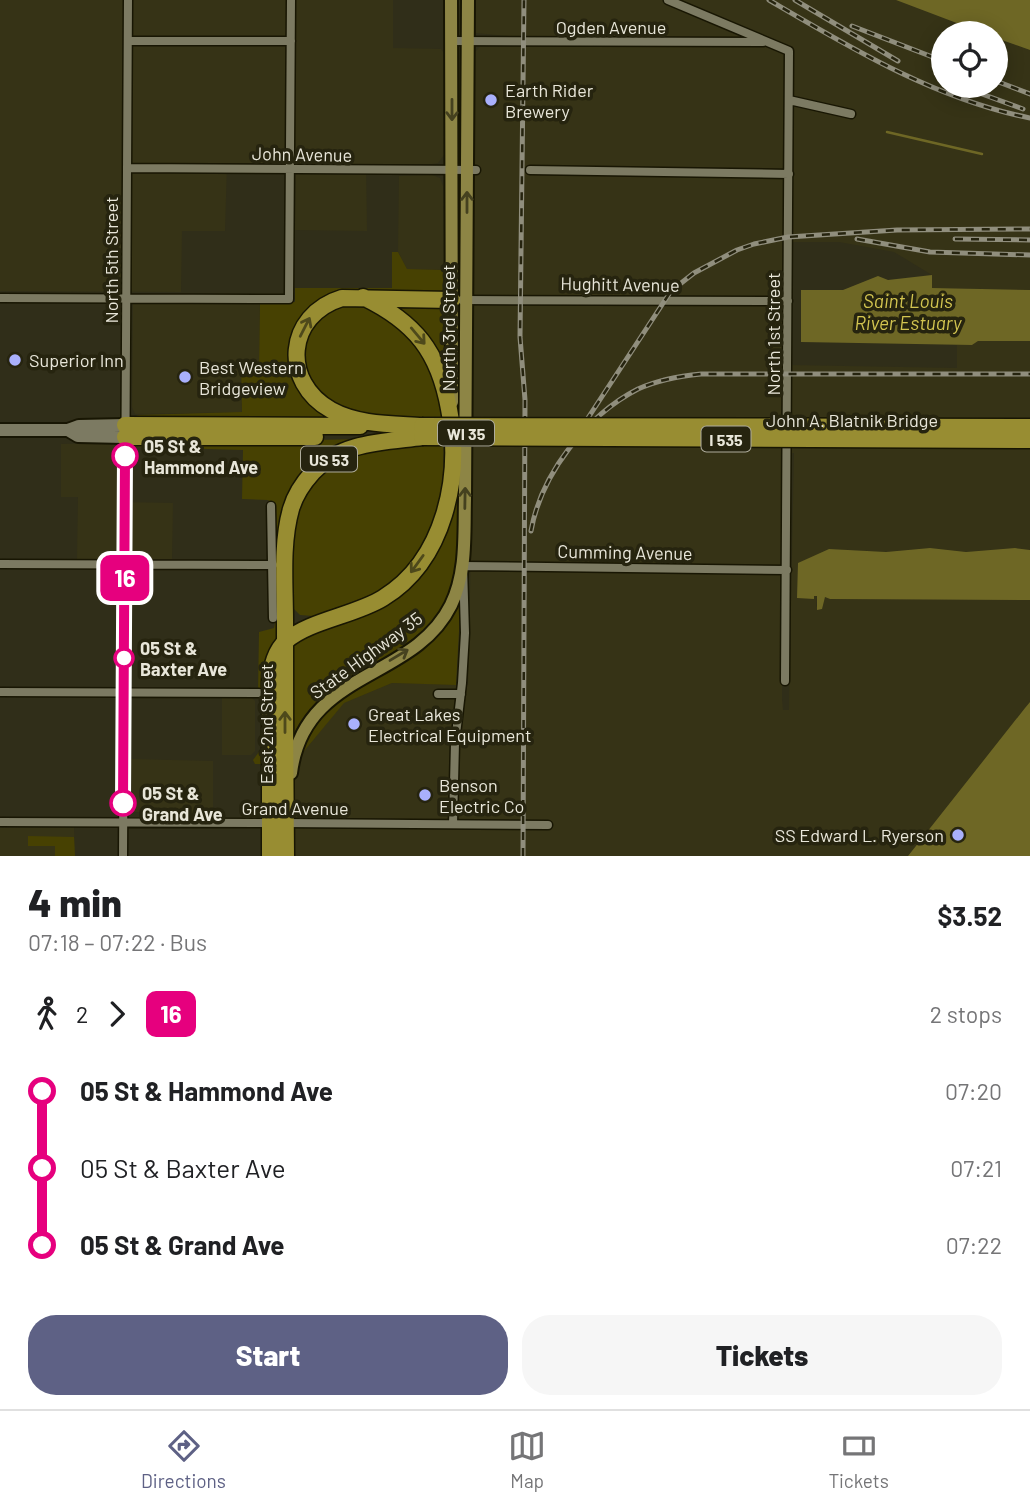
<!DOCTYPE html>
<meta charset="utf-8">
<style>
:root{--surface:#fff;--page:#f6f6f6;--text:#202124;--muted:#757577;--line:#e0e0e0;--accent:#5e6185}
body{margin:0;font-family:Barlow,sans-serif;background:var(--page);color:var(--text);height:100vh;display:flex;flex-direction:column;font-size:26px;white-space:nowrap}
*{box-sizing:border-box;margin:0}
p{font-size:23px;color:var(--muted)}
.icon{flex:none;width:38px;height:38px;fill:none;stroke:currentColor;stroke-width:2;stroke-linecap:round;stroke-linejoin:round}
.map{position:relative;height:856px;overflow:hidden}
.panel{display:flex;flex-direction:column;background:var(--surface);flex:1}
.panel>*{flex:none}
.badge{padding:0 14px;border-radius:10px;font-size:24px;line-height:46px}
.tools{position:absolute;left:931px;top:21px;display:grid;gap:14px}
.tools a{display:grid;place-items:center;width:77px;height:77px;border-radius:50%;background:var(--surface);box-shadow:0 4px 18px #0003;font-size:35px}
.map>.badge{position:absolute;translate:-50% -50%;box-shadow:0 0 0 4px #fff}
.legs{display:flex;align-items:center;gap:10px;height:77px;padding:0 28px;font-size:23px}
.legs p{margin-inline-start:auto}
.overview{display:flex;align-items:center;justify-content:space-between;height:119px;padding:0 28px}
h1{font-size:38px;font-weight:800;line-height:52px}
.primary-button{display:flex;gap:14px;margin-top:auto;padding:14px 28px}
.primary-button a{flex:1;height:80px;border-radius:28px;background:var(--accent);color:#fff;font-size:28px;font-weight:800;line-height:80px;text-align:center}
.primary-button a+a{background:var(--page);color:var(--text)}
ul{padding:0 28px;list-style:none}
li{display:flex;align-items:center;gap:24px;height:77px;font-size:26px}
li i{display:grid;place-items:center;width:10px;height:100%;margin:0 9px;background:currentColor}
li i::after{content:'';width:18px;height:18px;margin:-9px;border:5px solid;border-radius:50%;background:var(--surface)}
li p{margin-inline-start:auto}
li:first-child i{background:linear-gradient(#0000 50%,currentColor 0)}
li:last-child i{background:linear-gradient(currentColor 50%,#0000 0)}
.dock{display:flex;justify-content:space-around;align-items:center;height:98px;border-top:2px solid var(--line);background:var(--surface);font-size:19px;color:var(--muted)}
.dock a{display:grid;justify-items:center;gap:4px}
.dock .on{color:var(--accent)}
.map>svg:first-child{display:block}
</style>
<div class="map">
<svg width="1030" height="856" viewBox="0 0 1030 856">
<rect width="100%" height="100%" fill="#302e19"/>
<!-- built -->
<path fill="#363316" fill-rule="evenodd" d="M0 0H393V48L441 49 445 55 444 155 438 163 432 164H366L367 231 295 230 296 163H227L225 231H182L181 292 0 291Z
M472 0H896L983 33H943V86H996V38L1030 50V290L932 288V275L894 252 839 242H789V365L957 368V345H972L978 341H1030V550L1015 548 966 552 930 548 886 552 829 549 798 564 814 598V595L817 596 816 607 825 596 830 599 1030 600V702L908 856H292L295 762 343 703 392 683 468 685 471 548 472 55 480 47 516 46 517 37 476 33 474 29ZM782 453H794L789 710H783L782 699Z
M432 175 440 178 443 186 444 270 407 269 398 252 399 176Z
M133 303 260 304 259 368H241L242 412 135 414 132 407Z
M106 443 114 444 117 448 118 502 173 503 172 559H77L78 497H61V444Z
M222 697H251L255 701V751L251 755H222Z
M131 759 213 761V814L132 812Z
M74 827 75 856H0V828Z"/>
<!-- green -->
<path fill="#474102" d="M392 252H398L407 269 444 270 442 293 335 297 291 355 338 420 141 417 136 415 242 412 241 367H259L260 304 295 302V288H392Z
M378 301 439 305 441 308 448 366 444 377Z
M346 302 374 308 424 347 444 407 443 492 431 532 416 558 404 571 382 589 371 595 313 616 300 615 294 609 291 601 292 536 294 516 306 488 342 455 421 444 365 416 345 412 312 387 301 351 313 320Z
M369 439 298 485 283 639 264 764H255L253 760 261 749 262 699 258 693 259 632 274 628 277 615 273 504 268 500 242 499 243 450 134 447 138 443Z
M461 458C460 497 464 556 451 591 429 651 360 662 317 701 307 711 299 724 292 736V644L409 584Z
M461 595 456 685 392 683 344 703 295 762 301 742 328 706 414 652Z
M28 836 74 837 75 856H55V846H28Z"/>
<!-- water -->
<path fill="#6e6725" d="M896 0H1030V50L996 38V33H983Z
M932 275V288L1030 290V341H978L972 345 801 342V290H843L878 276 888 280Z
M930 548 966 552 1015 548 1030 550V600L830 599 825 597 822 609 817 610V596H814V599L797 598 798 563 829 549 886 552Z
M1030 702V856H908L1025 708Z"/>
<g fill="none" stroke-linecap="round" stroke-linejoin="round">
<!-- stream -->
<path stroke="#6e6725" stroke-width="2.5" d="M887 132 982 154"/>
<!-- street casing -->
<g stroke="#181603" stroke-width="11">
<path id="street" d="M668 0 789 51 785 681
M128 41H291
M452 41 763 42
M789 100 851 114
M127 168 476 170
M530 170 789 174
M0 298 289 299 291 0
M462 300 788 301
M271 506 273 618
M0 564 273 565
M0 692 259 693
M438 694H461
M0 822 272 823
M285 823 548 825
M453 824 455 743 462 683 465 633 463 566 787 570
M123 856 128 0"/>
</g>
<!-- secondary casing -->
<g stroke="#181603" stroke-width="16">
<path id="secondary" d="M0 430H68L79 426 125 425
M68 430 78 436 125 437"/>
</g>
<!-- primary casing -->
<g stroke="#181603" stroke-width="16">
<path id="primary" d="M451 0 452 402
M291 773C304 669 413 682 451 605 467 572 464 535 465 499L468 0"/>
</g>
<!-- highway casing -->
<g stroke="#181603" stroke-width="19">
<path id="highway" d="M125 425 360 426
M422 426C392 424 358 425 331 410 281 382 286 315 342 298L452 300
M125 437H315
M270 856V680C272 666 275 651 286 641 308 621 356 615 383 598 445 560 462 476 449 409 439 352 415 322 363 297
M286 856C285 778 285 699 285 621 285 585 281 544 291 509 295 495 303 483 313 472 341 442 383 442 422 437"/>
</g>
<!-- street -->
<use href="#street" stroke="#7c7a62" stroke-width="8"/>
<!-- secondary -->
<use href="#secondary" stroke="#7c7a62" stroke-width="12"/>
<!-- primary -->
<use href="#primary" stroke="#8d8545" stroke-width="12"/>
<!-- highway -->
<use href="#highway" stroke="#988d32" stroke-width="16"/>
<!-- rail casing -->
<g stroke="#908e7d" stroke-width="5">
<path id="rail" d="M769 0C851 48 935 99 1030 118
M795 0 898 61
M852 26 943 61
M996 81 1030 94
M960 86 1023 109
M857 239 930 252 1030 255
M955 239 1030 240
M586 421 671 291 694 273 737 250 754 244 788 237 897 230 1030 229
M531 531C541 474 587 415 638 389 658 380 680 376 701 374H1030
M523 856 525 400 520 337 524 0"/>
</g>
<!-- rail -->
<use href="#rail" stroke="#26240f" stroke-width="2.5" stroke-dasharray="8" stroke-linecap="butt"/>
<!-- highway-bridge casing -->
<g stroke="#181603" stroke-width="19" stroke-linecap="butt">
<path id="highway-bridge" d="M422 426 1030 427
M422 437 1030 440"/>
</g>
<!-- highway-bridge -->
<use href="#highway-bridge" stroke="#988d32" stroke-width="16"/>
</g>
<!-- one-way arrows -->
<defs><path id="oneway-shaft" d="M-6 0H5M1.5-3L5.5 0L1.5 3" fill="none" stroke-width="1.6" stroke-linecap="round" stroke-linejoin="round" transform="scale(1.75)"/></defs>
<g stroke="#45411f">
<use href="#oneway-shaft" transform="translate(452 110) rotate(90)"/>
<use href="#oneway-shaft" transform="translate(467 202) rotate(-90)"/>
<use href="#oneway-shaft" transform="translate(465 498) rotate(-89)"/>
<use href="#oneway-shaft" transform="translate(399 655) rotate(-31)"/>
</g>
<g stroke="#4e491b">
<use href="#oneway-shaft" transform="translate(305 327) rotate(-63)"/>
<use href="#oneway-shaft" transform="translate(418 336) rotate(50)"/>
<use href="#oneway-shaft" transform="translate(417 564) rotate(126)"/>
<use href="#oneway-shaft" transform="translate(285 722) rotate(-90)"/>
</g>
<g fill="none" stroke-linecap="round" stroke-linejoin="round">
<!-- line-1 casing -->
<g stroke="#fff" stroke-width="16">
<path id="line-1" d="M123 803 125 456"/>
</g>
<!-- line-1 -->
<use href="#line-1" stroke="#e6007e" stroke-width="10"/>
</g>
<!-- markers -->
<g fill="#a9b0fc" stroke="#26240f" stroke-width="2.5">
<circle cx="491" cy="100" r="7"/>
<circle cx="15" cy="360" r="7"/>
<circle cx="185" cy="377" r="7"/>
<circle cx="354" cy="724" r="7"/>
<circle cx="425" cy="795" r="7"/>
<circle cx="958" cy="835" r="7"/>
</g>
<g fill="#fff" stroke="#e6007e" stroke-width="3.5">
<circle cx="125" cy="456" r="12"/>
<circle cx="124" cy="658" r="9"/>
<circle cx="123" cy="803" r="12"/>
</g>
<g text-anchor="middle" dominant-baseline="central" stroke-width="7" stroke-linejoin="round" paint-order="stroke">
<!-- shield labels -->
<g fill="#26240f" stroke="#aeac9c" stroke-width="2">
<rect x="438" y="420.5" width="56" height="25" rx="5"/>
<rect x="701.5" y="426.5" width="49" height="25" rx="5"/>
<rect x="301" y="446.5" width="56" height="25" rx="5"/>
</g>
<g font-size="16" font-weight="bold" fill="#e8e6d9">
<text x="466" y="433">WI 35</text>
<text x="726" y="439">I 535</text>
<text x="329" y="459">US 53</text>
</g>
<!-- street labels -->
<g font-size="18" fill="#e8e6d9" stroke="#26240f">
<text x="611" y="27">Ogden Avenue</text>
<text transform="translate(302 154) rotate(1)">John Avenue</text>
<text transform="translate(111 260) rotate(-90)">North 5th Street</text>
<text transform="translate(620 284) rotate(1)">Hughitt Avenue</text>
<text transform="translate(448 328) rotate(-90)">North 3rd Street</text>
<text transform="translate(773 334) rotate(-90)">North 1st Street</text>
<text x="852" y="420">John A. Blatnik Bridge</text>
<text transform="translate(625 552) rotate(1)">Cumming Avenue</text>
<text transform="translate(366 655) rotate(-36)">State Highway 35</text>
<text transform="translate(266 724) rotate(-90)">East 2nd Street</text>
<text x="295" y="808">Grand Avenue</text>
</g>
<!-- poi labels -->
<g font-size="18" fill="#e8e6d9" stroke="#26240f" text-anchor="start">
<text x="505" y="90">Earth Rider<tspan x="505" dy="21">Brewery</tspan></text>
<text x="29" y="360">Superior Inn</text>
<text x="199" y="367">Best Western<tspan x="199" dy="21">Bridgeview</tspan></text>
<text x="368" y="714">Great Lakes<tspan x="368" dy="21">Electrical Equipment</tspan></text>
<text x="439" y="785">Benson<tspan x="439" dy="21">Electric Co</tspan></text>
<text x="944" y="835" text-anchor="end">SS Edward L. Ryerson</text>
</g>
<!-- stop labels -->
<g font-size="18" font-weight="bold" fill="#e8e6d9" stroke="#26240f" text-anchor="start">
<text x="144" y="446">05 St &amp;<tspan x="144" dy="21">Hammond Ave</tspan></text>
<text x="140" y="648">05 St &amp;<tspan x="140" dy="21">Baxter Ave</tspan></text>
<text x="142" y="793">05 St &amp;<tspan x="142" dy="21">Grand Ave</tspan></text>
</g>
<!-- water labels -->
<g font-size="19" font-style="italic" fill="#d3c550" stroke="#26240f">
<text x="908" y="300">Saint Louis<tspan x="908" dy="22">River Estuary</tspan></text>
</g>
</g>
</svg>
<div class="tools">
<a><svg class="icon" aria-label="locate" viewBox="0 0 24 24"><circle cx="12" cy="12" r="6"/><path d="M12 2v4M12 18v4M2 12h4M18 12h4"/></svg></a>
</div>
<b class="badge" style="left:125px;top:578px;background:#e6007e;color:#fff">16</b>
</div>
<section class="panel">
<div class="overview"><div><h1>4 min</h1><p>07:18 – 07:22 · Bus</p></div><b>$3.52</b></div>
<div class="legs"><svg class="icon" aria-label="walk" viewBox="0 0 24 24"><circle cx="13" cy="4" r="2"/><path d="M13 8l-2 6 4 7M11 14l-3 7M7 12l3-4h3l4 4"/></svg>2<svg class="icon" aria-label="forward" viewBox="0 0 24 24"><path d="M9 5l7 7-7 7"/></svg><b class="badge" style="background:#e6007e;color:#fff">16</b><p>2 stops</p></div>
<ul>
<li><i style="color:#e6007e"></i><b>05 St &amp; Hammond Ave</b><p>07:20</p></li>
<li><i style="color:#e6007e"></i><span>05 St &amp; Baxter Ave</span><p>07:21</p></li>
<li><i style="color:#e6007e"></i><b>05 St &amp; Grand Ave</b><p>07:22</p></li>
</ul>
<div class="primary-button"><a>Start</a><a>Tickets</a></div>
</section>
<nav class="dock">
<a class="on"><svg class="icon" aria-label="directions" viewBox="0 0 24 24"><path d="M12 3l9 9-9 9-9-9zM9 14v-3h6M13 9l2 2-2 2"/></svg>Directions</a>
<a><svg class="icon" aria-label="map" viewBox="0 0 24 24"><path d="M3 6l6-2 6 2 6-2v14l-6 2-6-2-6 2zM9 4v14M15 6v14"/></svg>Map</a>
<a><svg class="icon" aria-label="tickets" viewBox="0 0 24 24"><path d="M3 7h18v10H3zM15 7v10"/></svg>Tickets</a>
</nav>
